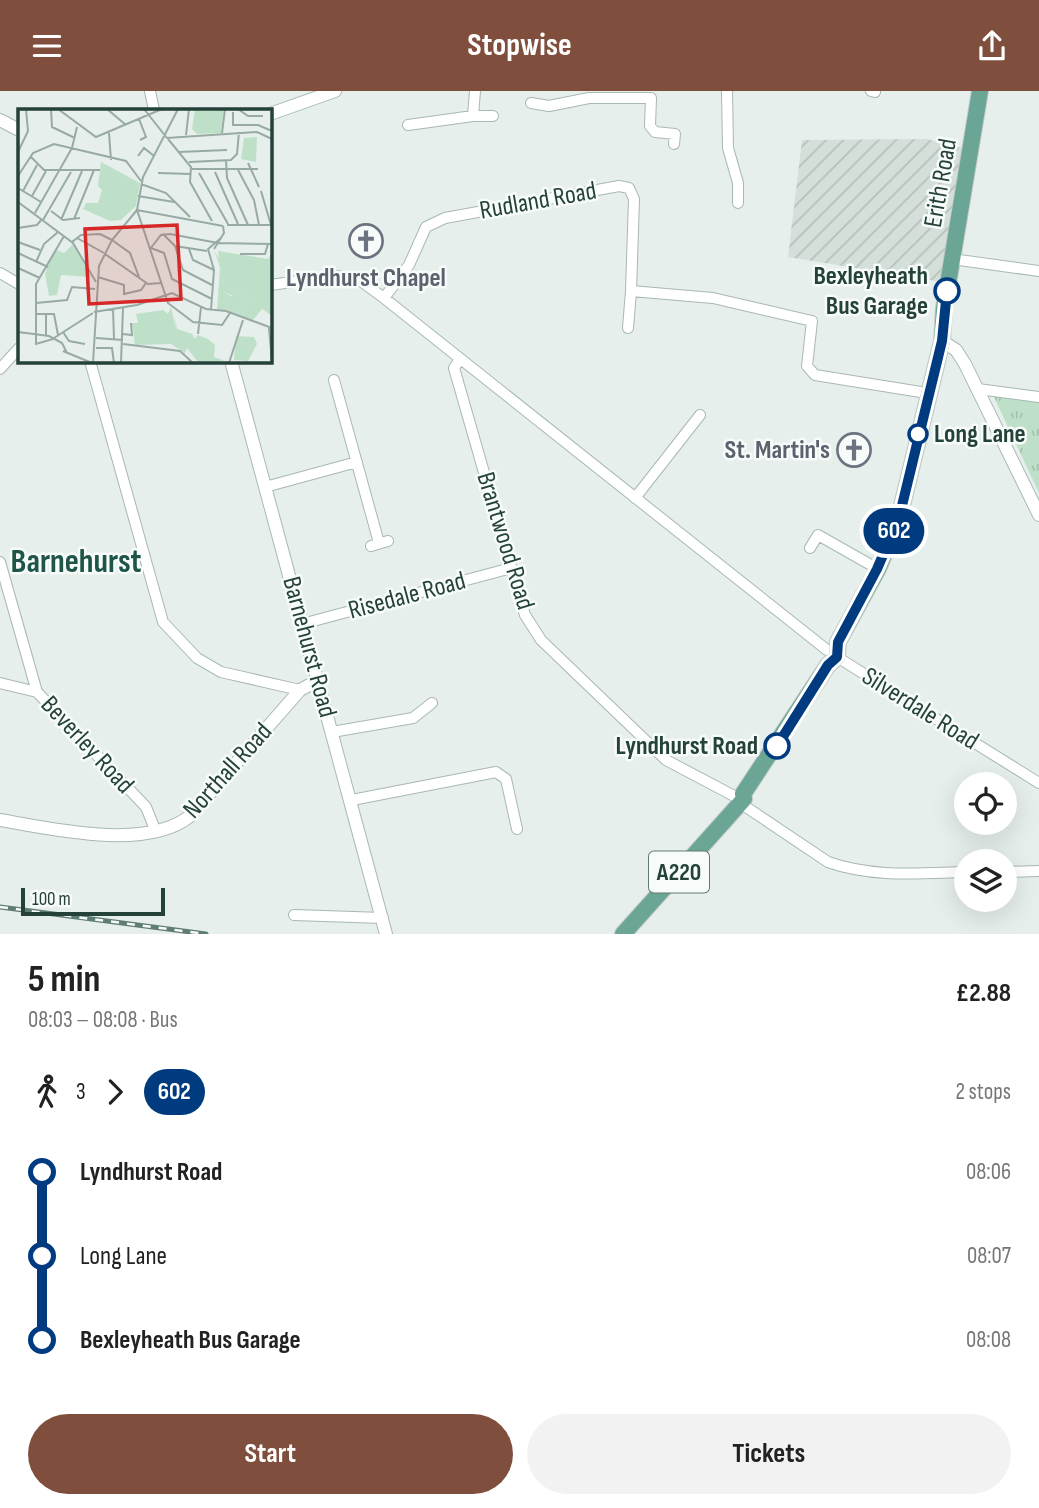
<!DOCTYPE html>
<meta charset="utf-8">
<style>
:root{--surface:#fff;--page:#f2f2f2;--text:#222;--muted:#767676;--accent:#804e3d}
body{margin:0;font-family:"Sofia Sans Condensed",sans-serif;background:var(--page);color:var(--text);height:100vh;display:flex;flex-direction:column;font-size:26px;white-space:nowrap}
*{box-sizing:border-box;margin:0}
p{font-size:23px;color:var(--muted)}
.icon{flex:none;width:38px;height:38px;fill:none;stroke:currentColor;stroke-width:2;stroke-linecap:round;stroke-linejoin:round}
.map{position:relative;height:843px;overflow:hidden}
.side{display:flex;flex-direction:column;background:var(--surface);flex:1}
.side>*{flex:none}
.badge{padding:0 14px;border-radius:23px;font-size:24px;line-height:46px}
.fabs{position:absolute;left:954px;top:681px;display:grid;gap:14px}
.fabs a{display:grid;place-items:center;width:63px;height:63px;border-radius:50%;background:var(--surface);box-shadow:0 7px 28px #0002;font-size:35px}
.scale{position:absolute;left:21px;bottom:18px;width:144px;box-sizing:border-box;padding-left:7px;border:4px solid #24423a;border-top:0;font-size:19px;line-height:24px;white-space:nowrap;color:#24423a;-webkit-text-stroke:5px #f7fbf9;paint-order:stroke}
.map>.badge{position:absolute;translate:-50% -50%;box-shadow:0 0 0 4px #fff}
.legs{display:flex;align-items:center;gap:10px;height:77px;padding:0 28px;font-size:23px}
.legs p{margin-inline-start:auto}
.headline{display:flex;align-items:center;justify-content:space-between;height:119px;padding:0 28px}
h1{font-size:38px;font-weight:700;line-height:52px}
.action{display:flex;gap:14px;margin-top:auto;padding:14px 28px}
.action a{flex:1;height:80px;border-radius:42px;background:var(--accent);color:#fff;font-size:28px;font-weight:700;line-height:80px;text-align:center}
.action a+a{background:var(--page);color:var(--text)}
ul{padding:0 28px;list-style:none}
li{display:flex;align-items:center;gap:24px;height:84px;font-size:26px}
li i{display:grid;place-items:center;width:10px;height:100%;margin:0 9px;background:currentColor}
li i::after{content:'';width:18px;height:18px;margin:-9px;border:5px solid;border-radius:50%;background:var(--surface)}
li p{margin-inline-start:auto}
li:first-child i{background:linear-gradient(#0000 50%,currentColor 0)}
li:last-child i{background:linear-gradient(currentColor 50%,#0000 0)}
header{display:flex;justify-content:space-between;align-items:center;height:91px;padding:0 28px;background:var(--accent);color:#fff;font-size:32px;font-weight:700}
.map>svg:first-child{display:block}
</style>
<header><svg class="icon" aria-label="menu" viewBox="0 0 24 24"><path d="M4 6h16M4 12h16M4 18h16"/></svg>Stopwise<svg class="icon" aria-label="share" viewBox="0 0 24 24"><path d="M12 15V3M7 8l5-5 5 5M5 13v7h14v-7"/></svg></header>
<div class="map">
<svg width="1039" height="843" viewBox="0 0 1039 843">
<defs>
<pattern id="industrial-furrows" width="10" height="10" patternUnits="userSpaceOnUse" patternTransform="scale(1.75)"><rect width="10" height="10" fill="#d4dfda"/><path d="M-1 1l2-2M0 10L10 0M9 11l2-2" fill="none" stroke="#b6c1bc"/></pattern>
<pattern id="park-tufts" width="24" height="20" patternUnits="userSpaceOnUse" patternTransform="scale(1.75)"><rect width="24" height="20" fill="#bfe0c8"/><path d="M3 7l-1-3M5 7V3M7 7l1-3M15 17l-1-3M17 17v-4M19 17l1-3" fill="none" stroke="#a4c1ad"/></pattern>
</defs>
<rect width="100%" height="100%" fill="#e6efeb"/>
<!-- industrial -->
<path fill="url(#industrial-furrows)" d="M927 48 966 58 942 191 788 166 802 49Z"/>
<!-- park -->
<path fill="url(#park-tufts)" d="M993 304 1039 309V402Z"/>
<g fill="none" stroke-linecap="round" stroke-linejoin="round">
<!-- minor casing -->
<g stroke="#a8b8b2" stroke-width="12">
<path id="minor" d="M150 0 154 19
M727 0 728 57 738 92V112
M871 0 875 1
M531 12 549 15 589 7H651L650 35 655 41 675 43 674 53
M473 25 475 0
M408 34 473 25H493
M952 168 1039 180
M0 182 19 193
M270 194 337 185 358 188 384 207 827 559
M384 207 409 174 426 136 445 127 619 95 629 97 634 108 631 200 713 207 812 230 807 275 815 284 927 302
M628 237 631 200
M460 268 454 277 525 524 541 549 666 669 736 706
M90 270 163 531 197 567 221 581 300 599
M0 278 19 257
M334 289 379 452
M978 298 1039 306
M265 396 357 371
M635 407 700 324
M371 455 388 450
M810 457 818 444 878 478
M0 471 37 601
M302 533 511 477
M837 566 1039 692
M0 592 37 601 146 716 156 741
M332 641 413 627 432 612
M352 709 496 681 506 688 517 738
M740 712 828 771C873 787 920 782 966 781
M1004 781 1039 780
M294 824 383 827"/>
</g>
<!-- tertiary casing -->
<g stroke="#a8b8b2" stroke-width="14">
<path id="tertiary" d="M270 23 335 0
M0 29 19 39
M942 250 956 259 965 273 1039 424
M231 270 386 843
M0 729C51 738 147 760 190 725L300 599 317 590"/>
</g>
<!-- primary casing -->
<g stroke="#c2cac8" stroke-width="18">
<path id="primary" d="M623 843 744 708 743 703 828 574 837 566 838 551 878 478 899 427 942 250 944 217 980 0"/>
</g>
<!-- minor -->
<use href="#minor" stroke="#fff" stroke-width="10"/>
<!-- tertiary -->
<use href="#tertiary" stroke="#fff" stroke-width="12"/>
<!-- primary -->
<use href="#primary" stroke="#6aa596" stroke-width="16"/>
<!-- rail casing -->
<g stroke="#5f7d75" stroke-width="5">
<path id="rail" d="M0 816 206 843"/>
</g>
<!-- rail -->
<use href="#rail" stroke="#f7fbf9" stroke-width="2.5" stroke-dasharray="8" stroke-linecap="butt"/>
</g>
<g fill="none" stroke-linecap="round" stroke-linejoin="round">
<!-- line-1 casing -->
<g stroke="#fff" stroke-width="16">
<path id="line-1" d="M777 655 828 574 837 566 838 551 877 478 899 427 942 250 947 200"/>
</g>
<!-- line-1 -->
<use href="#line-1" stroke="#003b80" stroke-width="10"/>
</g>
<!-- icons -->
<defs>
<g id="church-ring" transform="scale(1.75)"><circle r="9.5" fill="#f7fbf9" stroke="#6b7280" stroke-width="1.5"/><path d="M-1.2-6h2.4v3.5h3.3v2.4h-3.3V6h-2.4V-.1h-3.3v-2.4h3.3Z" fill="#6b7280"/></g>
</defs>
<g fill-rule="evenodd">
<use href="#church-ring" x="366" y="150"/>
<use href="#church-ring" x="854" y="359"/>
</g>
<!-- markers -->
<g fill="#fff" stroke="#003b80" stroke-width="3.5">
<circle cx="947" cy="200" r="12"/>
<circle cx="918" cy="343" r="9"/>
<circle cx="777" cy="655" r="12"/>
</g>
<g text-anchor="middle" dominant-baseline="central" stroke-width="5" stroke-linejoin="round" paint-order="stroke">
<!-- shield labels -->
<rect fill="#f7fbf9" stroke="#637a73" stroke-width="2" x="649" y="760.5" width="60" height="41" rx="5"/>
<g font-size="24" font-weight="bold" fill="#24423a">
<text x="679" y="781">A220</text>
</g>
<!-- street labels -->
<g font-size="26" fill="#24423a" stroke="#f7fbf9">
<text transform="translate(941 92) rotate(-80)">Erith Road</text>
<text transform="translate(538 110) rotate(-10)">Rudland Road</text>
<text transform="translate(505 450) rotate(73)">Brantwood Road</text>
<text transform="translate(407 505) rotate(-15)">Risedale Road</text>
<text transform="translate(309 556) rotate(75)">Barnehurst Road</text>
<text transform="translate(920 618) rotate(32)">Silverdale Road</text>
<text transform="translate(87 654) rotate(47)">Beverley Road</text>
<text transform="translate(228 680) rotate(-48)">Northall Road</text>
</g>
<!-- stop labels -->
<g font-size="26" font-weight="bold" fill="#24423a" stroke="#f7fbf9" text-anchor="end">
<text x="928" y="185">Bexleyheath<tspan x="928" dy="30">Bus Garage</tspan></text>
<text x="934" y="343" text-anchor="start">Long Lane</text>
<text x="758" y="655">Lyndhurst Road</text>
</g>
<!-- worship labels -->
<g font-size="26" font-weight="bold" fill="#5b616d" stroke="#f7fbf9">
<text x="366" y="187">Lyndhurst Chapel</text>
<text x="830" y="359" text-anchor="end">St. Martin's</text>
</g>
<!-- district labels -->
<g font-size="33" font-weight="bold" fill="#1f5548" stroke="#f7fbf9">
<text x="76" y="471">Barnehurst</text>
</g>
</g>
<!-- overview -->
<g transform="translate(18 18)">
<rect width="254" height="254" fill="#e6efeb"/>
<path d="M177 0H206L203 24 179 25 174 20ZM239 28 238 53 223 50 226 29ZM200 142 250 150 254 143V201L226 186 222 189 205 183ZM218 227 236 228 239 235 230 252 216 251Z" fill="#bfe0c8"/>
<path d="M196 141 205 157V183L213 187 208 201H199L202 158ZM240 176 249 185 241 189 254 197V207L228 188ZM157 208 159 220 174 225 176 230 180 226 190 230 197 236 196 248 207 252 181 254 158 223Z" fill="#bfe0c8"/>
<path d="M83 53 122 74 118 97 103 111 92 112 65 100 68 94H80L84 81 80 77ZM55 135 73 168 43 166 39 186 31 187 27 165 33 149 39 141 46 144ZM233 189 245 199 234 212 218 206ZM153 198 158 220 174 225 189 254H181L169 239 167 244 153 235 117 236 114 214H120L118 205 145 201 150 205Z" fill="#bfe0c8"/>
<path d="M225 185 232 190 218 206 208 201 213 187Z" fill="#bfe0c8"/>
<path fill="none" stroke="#98aaa4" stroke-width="2" d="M33 0 34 18 57 29M40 0 78 28 144 0M89 0 108 16M126 0 149 29 239 23 254 30M220 0 230 7H245M215 3V16H240L254 22M121 10 128 28 122 31M91 24 93 51M204 24 207 0M168 26 171 0M150 30 173 58 172 73 194 112M0 43 10 22 8 0M161 43 209 41M12 47 26 61H82M120 47 126 39 136 47M208 51 209 69 230 116M171 53 213 51 219 45 221 23M230 54 241 78M174 60H240M220 61 236 91 241 116M197 63 220 115M140 64 173 65M181 64 210 115M0 67 15 44 36 35 108 52 123 72M123 75 148 84 172 108M0 79 23 93M5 82 19 56M243 82 253 116M14 87 28 62M120 87 156 93M0 93 55 134 78 173M33 102 45 111 62 109M17 104 54 39 59 18M56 110 76 61M25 111 53 63M43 111 64 62M209 116H254M205 117 119 101 150 194 175 213 204 216 212 204M0 119 19 116 24 110M145 125 157 137 189 142M59 129 86 144M94 131 112 144 121 168M0 133 22 141M54 133 63 126 82 125 94 131M157 137 165 161 194 176M133 139 146 144 154 170 194 190M132 140 143 126 152 125 200 134 254 135M171 140 175 151 196 161M196 140 206 124 205 117M0 144 30 158M87 145 130 175 143 174M222 145H247L250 135M18 153 26 135 40 123M0 159 22 169M80 168 106 176V185L123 181 128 174M18 194 49 191 54 178 77 180M95 199 96 230M193 201 196 161 190 140 203 129M76 203 119 196 154 184 188 200 208 202 254 219M17 205H36L40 226M28 205V228M251 219 254 253M0 223 31 227 44 234 49 244M45 223 51 232 67 235M105 225 114 226 113 214M180 225 183 198M36 229 75 204M78 229 105 231M35 230 18 235V175L46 127M105 235 162 242 175 254M78 239H94L96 254M45 242 74 254M75 254 81 157 94 131 119 101 125 68 160 0M103 254 105 199M211 254 225 211"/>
<path fill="#d62828" fill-opacity="0.15" stroke="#d62828" stroke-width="3.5" d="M159 116 163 190 71 195 67 120Z"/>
<rect width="254" height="254" fill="none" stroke="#24423a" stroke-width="3.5"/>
</g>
</svg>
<div class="fabs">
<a><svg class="icon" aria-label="locate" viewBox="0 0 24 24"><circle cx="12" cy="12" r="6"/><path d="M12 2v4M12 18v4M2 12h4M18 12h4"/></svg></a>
<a><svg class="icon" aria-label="layers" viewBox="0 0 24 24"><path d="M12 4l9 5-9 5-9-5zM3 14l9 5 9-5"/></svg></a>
</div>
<div class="scale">100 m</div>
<b class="badge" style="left:894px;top:440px;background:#003b80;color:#fff">602</b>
</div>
<section class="side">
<div class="headline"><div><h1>5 min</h1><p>08:03 – 08:08 · Bus</p></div><b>£2.88</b></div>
<div class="legs"><svg class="icon" aria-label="walk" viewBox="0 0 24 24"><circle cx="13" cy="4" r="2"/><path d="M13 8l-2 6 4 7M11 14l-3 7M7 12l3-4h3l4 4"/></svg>3<svg class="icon" aria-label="forward" viewBox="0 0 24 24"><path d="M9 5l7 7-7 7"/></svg><b class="badge" style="background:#003b80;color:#fff">602</b><p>2 stops</p></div>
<ul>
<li><i style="color:#003b80"></i><b>Lyndhurst Road</b><p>08:06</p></li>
<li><i style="color:#003b80"></i><span>Long Lane</span><p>08:07</p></li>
<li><i style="color:#003b80"></i><b>Bexleyheath Bus Garage</b><p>08:08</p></li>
</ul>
<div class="action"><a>Start</a><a>Tickets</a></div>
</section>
